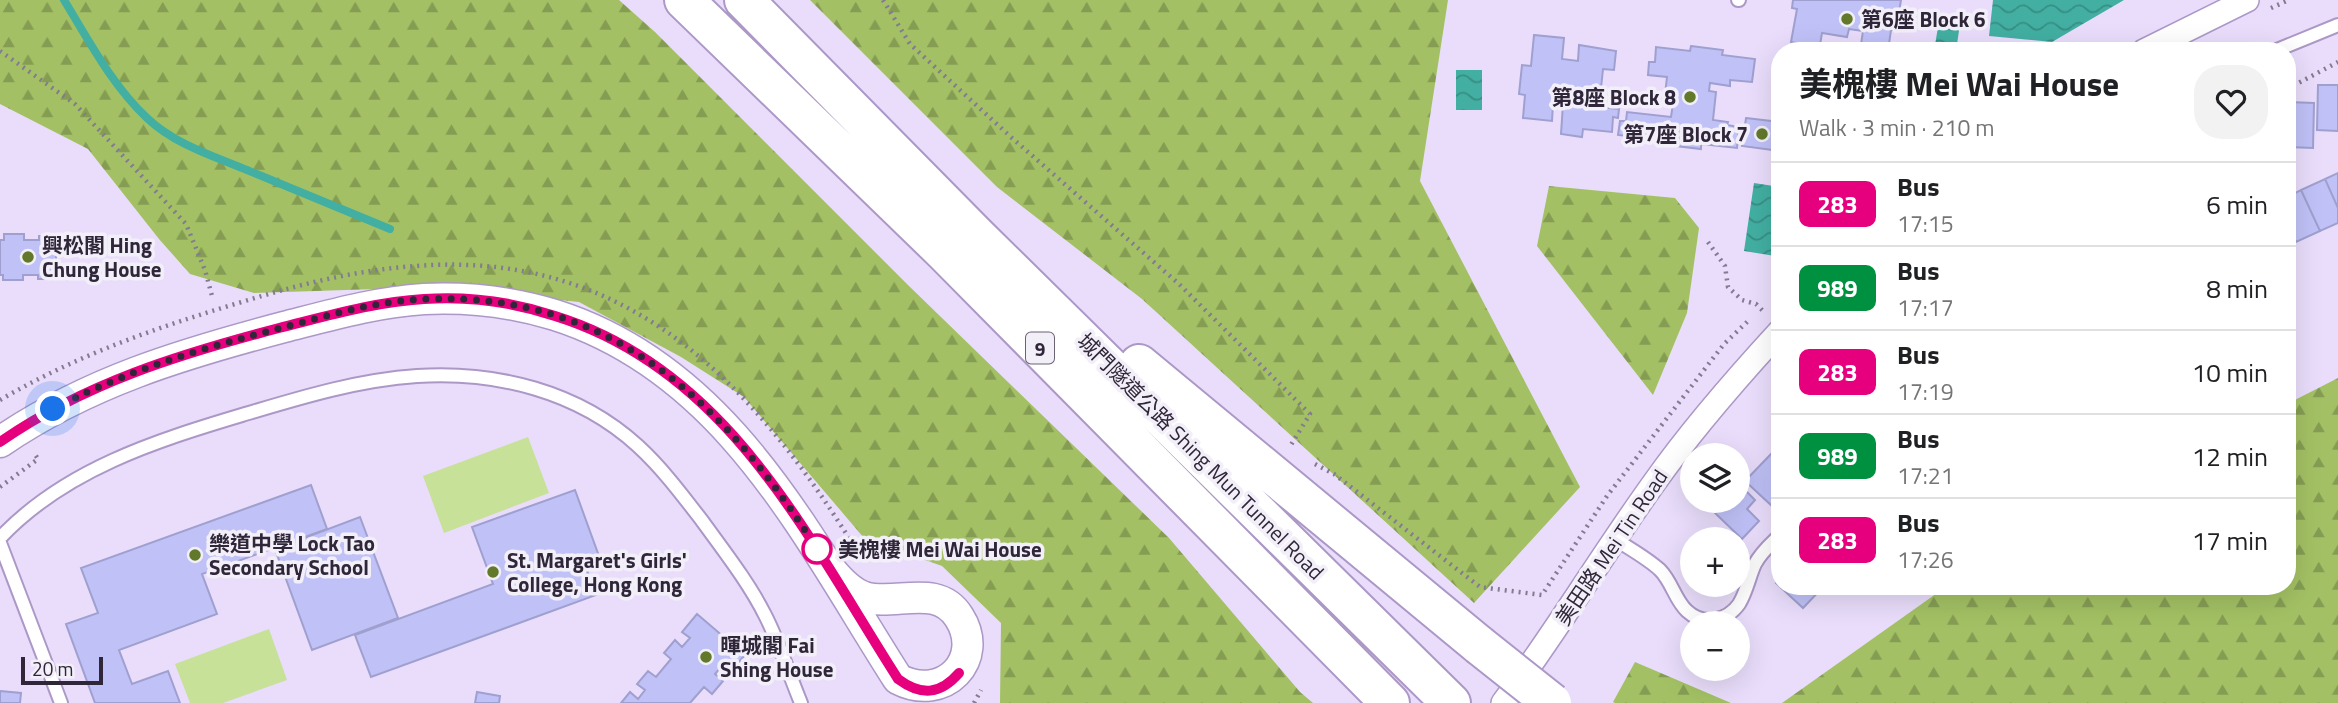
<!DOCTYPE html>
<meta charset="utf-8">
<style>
:root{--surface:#fff;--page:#f2f2f2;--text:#202124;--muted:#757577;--line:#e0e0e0}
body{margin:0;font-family:"Titillium Web","Noto Sans TC",sans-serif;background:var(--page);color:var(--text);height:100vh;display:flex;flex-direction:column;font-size:26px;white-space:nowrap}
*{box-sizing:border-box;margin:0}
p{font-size:23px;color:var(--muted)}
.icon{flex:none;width:38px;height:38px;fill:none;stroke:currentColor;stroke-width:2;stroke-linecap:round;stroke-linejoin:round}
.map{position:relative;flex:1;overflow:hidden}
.details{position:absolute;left:1771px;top:42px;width:525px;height:553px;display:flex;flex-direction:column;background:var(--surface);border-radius:28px;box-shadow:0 7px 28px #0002}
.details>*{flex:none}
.badge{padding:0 14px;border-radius:10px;font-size:24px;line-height:46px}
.controls{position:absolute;left:1680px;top:443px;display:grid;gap:14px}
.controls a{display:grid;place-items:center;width:70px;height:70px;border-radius:50%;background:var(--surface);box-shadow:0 7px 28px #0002;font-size:35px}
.scale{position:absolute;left:21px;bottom:18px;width:82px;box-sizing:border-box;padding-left:7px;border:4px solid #2f2739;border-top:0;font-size:19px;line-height:24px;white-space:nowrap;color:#2f2739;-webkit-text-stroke:5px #f3eff9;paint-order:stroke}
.you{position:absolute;width:35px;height:35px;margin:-18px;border:5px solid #fff;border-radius:50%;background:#1a73e8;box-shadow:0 0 0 10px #1a73e833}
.map>.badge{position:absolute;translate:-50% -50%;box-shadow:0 0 0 4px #fff}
.round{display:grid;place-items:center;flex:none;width:74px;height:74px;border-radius:28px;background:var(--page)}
.headline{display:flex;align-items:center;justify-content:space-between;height:119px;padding:0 28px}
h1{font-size:33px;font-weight:700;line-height:52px}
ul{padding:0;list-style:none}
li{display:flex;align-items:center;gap:21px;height:84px;padding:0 28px;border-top:2px solid var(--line)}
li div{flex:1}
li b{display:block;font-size:26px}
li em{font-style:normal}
li .badge{min-width:77px;font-weight:700;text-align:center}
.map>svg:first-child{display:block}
</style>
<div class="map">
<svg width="2338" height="703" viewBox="0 0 2338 703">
<defs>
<pattern id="forest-firs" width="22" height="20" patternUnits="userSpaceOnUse" patternTransform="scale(1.75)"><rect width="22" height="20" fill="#a3c164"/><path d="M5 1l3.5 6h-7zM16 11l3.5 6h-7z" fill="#859d53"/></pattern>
<pattern id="water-waves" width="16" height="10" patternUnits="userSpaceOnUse" patternTransform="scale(1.75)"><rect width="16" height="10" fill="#42afa2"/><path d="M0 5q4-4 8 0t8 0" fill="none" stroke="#388e85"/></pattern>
</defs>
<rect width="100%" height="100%" fill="#e9ddfb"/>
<!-- forest -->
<path fill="url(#forest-firs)" d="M0 0H619L655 32 909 286 1169 538 1300 692 1313 703H1000L1001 623 942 566 864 538 744 397 681 357 579 302 438 287 254 293 190 274 159 239 88 149 0 104Z
M810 0H1448L1420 181 1580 487 1474 603 1142 299 997 187Z
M1549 186 1675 198 1699 228 1687 313 1653 395 1537 246Z
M2338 378V703H1782L1947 586H2287V404Z
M1635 662 1731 703H1615L1613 702Z"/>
<!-- green -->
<path fill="#c7e198" d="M528 437 549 493 444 533 423 476Z
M269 629 287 680 223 703H190L175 664Z"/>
<!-- water -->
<path fill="url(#water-waves)" d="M1993 0H2124L2052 42 1989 36Z
M1939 21 1960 24 1956 51H1934Z
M1456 70H1482V110H1456Z
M1754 183 1780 187V225L1775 256 1744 251Z"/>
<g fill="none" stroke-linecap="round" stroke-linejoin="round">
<!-- stream -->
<path stroke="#42afa2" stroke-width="8" d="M64 0C89 41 112 85 147 118 174 144 213 156 247 170 294 189 342 209 390 229"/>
</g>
<!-- building -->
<path fill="#c0c1f7" stroke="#9fa0cf" stroke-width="2" d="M1793 0H1901L1896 30H1891L1888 51H1860L1863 31 1849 29 1847 37 1822 33 1819 51 1805 50 1807 45 1791 42 1797 9 1792 8Z
M1534 35 1564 38 1562 59 1578 61 1579 45 1616 51 1614 70 1603 69 1599 107 1619 109 1618 118 1613 117 1612 132 1583 129 1582 137 1561 134 1563 104H1553L1552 121 1523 118 1525 95 1519 94 1522 65 1531 66Z
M1691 46 1723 50 1722 55 1755 59 1752 82 1730 80V86L1710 83 1709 91 1716 92 1713 120 1728 122 1727 125 1739 127 1737 148 1701 144V149L1668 145V141L1618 135 1620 121H1626L1627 112 1671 117 1673 104 1664 103 1667 77 1648 75 1649 62H1655L1656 47 1690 51Z
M2318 85H2338V131L2317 130Z
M2288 102 2314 103 2313 148 2287 147Z
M1746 118 1780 122V151L1742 146Z
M2338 173V208L2325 179Z
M2325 179 2338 208V223L2320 231 2301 190Z
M2301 190 2320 231 2296 242 2287 224V197Z
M4 234H24V240H39V236H56V279H38V275H23V280H3V275H0V240H4Z
M1772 453 1780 461V474L1777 476 1780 479V498L1772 506 1745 481Z
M311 485 327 529 202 574 217 614 119 650 132 684 168 671 180 703H95L66 624 98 613 81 568Z
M1741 486 1755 500 1747 509 1759 521 1742 539 1715 513 1727 500H1738V489Z
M575 490 600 559 585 565 596 595 371 677 355 635 493 584 472 527Z
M360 517 398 618 312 650 275 549Z
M1780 579V586H1824L1803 608 1776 583Z
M697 614 745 655 730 672 722 666 715 674 723 681 712 694 704 687 690 703H621L630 692 638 699 645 690 637 684 648 671 656 677 671 659 664 653 675 640 682 647 690 638 682 632Z
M0 691 21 693 20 703H0Z
M477 692 500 696 499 703H475Z"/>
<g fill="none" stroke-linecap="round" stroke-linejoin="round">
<!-- service casing -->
<g stroke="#ac98c6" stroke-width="16">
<path id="service" d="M1738 0H1739
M2277 50 2338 25
M0 538C64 470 155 441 242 415 299 398 357 380 417 376 496 371 578 391 638 446 663 469 683 496 703 522 724 551 749 583 765 615 779 642 789 674 801 703
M1615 539C1630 549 1647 558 1660 570 1672 582 1675 600 1687 611 1703 626 1727 621 1739 604 1747 591 1749 577 1755 564 1761 552 1771 544 1780 535
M0 543 61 703"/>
</g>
<!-- minor casing -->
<g stroke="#ac98c6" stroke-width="26">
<path id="minor" d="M2144 51 2247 0
M1503 703C1556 632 1602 555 1654 483 1692 429 1735 380 1780 331"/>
</g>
<!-- tertiary casing -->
<g stroke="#ac98c6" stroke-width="33">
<path id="tertiary" d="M0 442C88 382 182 354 284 327 331 315 376 302 424 299 468 297 513 302 555 315 728 370 807 537 898 679 944 703 986 659 959 617 937 582 895 607 864 597 850 592 840 581 831 570"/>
</g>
<!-- trunk casing -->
<g stroke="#ac98c6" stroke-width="42">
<path id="trunk" d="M684 0 944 252 1390 703
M744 0 976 235 1451 703
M1139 364 1479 645"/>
</g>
<!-- path -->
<path stroke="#847a92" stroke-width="4.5" stroke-dasharray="2 5" stroke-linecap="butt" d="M883 0 910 44 1012 138 1179 284 1310 414 1289 448
M2271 8 2289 0
M0 51 75 104 186 224 205 270 212 296
M2110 51 2120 45
M2287 89 2338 62
M1708 242 1725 266 1728 287 1742 300 1756 304 1765 313
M0 400C79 354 158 327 245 301 301 284 357 270 416 266 633 249 759 390 862 559
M1315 464 1334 474 1480 587 1542 595 1607 496 1724 344 1748 321
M0 487 38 459 34 453
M974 703 981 690"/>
<!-- service -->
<use href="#service" stroke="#fff" stroke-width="12"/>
<!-- minor -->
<use href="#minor" stroke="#fff" stroke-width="23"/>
<!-- tertiary -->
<use href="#tertiary" stroke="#fff" stroke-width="30"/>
<!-- trunk -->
<use href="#trunk" stroke="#fff" stroke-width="38"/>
<!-- trunk-bridge casing -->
<g stroke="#ac98c6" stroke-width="42" stroke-linecap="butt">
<path id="trunk-bridge" d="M1479 645 1552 703"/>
</g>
<!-- trunk-bridge -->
<use href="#trunk-bridge" stroke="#fff" stroke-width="38"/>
</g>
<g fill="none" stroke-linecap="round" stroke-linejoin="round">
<!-- line casing -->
<g stroke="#fff" stroke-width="16">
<path id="line" d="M0 442C85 383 180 354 279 328 327 316 374 302 424 299 468 296 513 302 555 316 729 370 807 537 898 679 921 696 940 695 959 673"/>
</g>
<!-- line -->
<use href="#line" stroke="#e6007e" stroke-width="10"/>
<!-- walk -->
<path stroke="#2f2739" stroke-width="7" stroke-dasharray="0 12.6" d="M53 409C125 371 199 349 277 329 326 316 375 301 426 299 612 291 727 406 817 549"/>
</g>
<!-- markers -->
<g fill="#62792c" stroke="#f3eff9" stroke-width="2.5">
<circle cx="1847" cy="19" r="7"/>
<circle cx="1690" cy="97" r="7"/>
<circle cx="1762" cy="134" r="7"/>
<circle cx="28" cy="257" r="7"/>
<circle cx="195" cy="555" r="7"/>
<circle cx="493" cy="572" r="7"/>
<circle cx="706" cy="657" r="7"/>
</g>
<circle fill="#fff" stroke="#e6007e" stroke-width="3.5" cx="817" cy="549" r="14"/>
<g text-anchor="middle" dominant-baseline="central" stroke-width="7" stroke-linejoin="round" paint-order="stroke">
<!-- shield labels -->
<rect fill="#f3eff9" stroke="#6a6373" stroke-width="2" x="1026" y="332.5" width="28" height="31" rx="5"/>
<g font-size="19" font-weight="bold" fill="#2f2739">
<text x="1040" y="348">9</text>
</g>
<!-- poi labels -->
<g font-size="21" font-weight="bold" fill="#2f2739" stroke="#f3eff9" text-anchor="start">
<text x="1861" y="19">第6座 Block 6</text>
<text x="1676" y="97" text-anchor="end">第8座 Block 8</text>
<text x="1748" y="134" text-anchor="end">第7座 Block 7</text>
<text x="42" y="245">興松閣 Hing<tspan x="42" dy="24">Chung House</tspan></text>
<text x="209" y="543">樂道中學 Lock Tao<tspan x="209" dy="24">Secondary School</tspan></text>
<text x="507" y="560">St. Margaret's Girls'<tspan x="507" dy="24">College, Hong Kong</tspan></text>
<text x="720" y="645">暉城閣 Fai<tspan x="720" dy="24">Shing House</tspan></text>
</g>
<!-- street labels -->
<g font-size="21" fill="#2f2739" stroke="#f3eff9">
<text transform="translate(1201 456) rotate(45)">城門隧道公路 Shing Mun Tunnel Road</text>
<text transform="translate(1611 547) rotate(-56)">美田路 Mei Tin Road</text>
</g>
<!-- stop labels -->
<g font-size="21" font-weight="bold" fill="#2f2739" stroke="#f3eff9" text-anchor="start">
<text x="838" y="549">美槐樓 Mei Wai House</text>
</g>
</g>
</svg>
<div class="controls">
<a><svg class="icon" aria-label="layers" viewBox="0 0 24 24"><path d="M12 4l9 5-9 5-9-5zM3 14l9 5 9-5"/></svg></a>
<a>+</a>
<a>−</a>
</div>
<div class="scale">20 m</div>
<div class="you" style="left:53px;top:409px"></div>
<section class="details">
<div class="headline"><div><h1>美槐樓 Mei Wai House</h1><p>Walk · 3 min · 210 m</p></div><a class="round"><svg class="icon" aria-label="heart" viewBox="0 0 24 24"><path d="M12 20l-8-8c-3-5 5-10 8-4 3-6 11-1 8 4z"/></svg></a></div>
<ul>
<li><span class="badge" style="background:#e6007e;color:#fff">283</span><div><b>Bus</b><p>17:15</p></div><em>6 min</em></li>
<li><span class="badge" style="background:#009140;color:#fff">989</span><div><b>Bus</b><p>17:17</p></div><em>8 min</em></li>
<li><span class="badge" style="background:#e6007e;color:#fff">283</span><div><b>Bus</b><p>17:19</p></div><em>10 min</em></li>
<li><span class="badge" style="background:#009140;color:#fff">989</span><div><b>Bus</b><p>17:21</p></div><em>12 min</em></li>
<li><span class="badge" style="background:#e6007e;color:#fff">283</span><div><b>Bus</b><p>17:26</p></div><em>17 min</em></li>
</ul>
</section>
</div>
